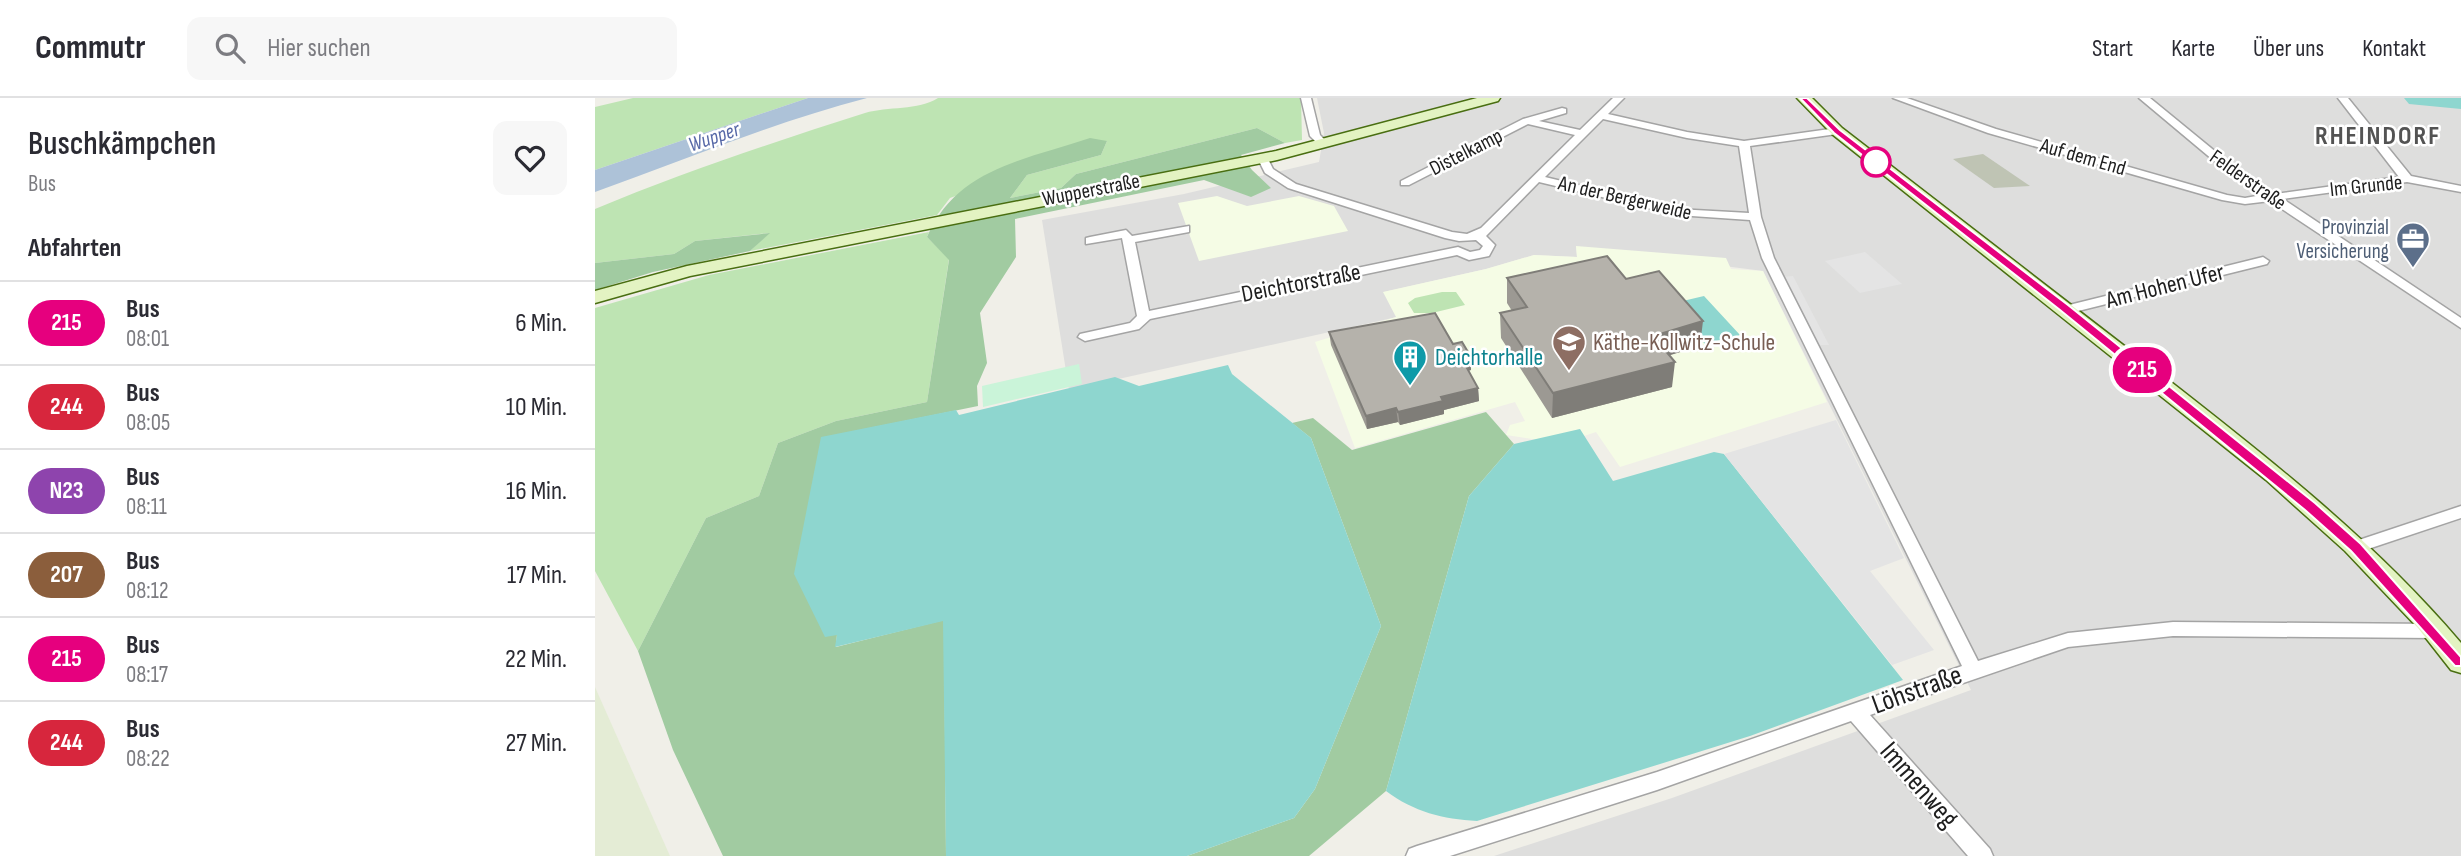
<!DOCTYPE html>
<html lang="de">
<meta charset="utf-8">
<style>
:root{--surface:#fff;--page:#f7f7f7;--text:#2b2b33;--muted:#7c7c81;--line:#e1e1e2}
body{margin:0;font-family:"Sofia Sans Condensed",sans-serif;background:var(--page);color:var(--text);height:100vh;display:flex;flex-direction:column;font-size:26px;white-space:nowrap}
*{box-sizing:border-box;margin:0}
p{font-size:23px;color:var(--muted)}
.icon{flex:none;width:38px;height:38px;fill:none;stroke:currentColor;stroke-width:2;stroke-linecap:round;stroke-linejoin:round}
.map{position:relative;flex:1;overflow:hidden}
.drawer{display:flex;flex-direction:column;background:var(--surface);width:595px}
.drawer>*{flex:none}
.badge{padding:0 14px;border-radius:23px;font-size:24px;line-height:46px}
.map>.badge{position:absolute;translate:-50% -50%;box-shadow:0 0 0 4px #fff}
h2{padding:0 28px;font-size:26px;line-height:63px}
.round{display:grid;place-items:center;flex:none;width:74px;height:74px;border-radius:14px;background:var(--page)}
.headline{display:flex;align-items:center;justify-content:space-between;height:119px;padding:0 28px}
h1{font-size:33px;font-weight:600;line-height:52px}
ul{padding:0;list-style:none}
li{display:flex;align-items:center;gap:21px;height:84px;padding:0 28px;border-top:2px solid var(--line)}
li div{flex:1}
li b{display:block;font-size:26px}
li em{font-style:normal}
li .badge{min-width:77px;font-weight:700;text-align:center}
header{display:flex;align-items:center;gap:42px;box-sizing:border-box;height:98px;padding:0 35px;background:var(--surface);border-bottom:2px solid var(--line)}
header strong{font-size:33px}
nav{display:flex;gap:38px;margin-inline-start:auto;font-size:24px}
.search{width:490px;height:63px;background:var(--page);display:flex;align-items:center;gap:18px;box-sizing:border-box;padding:0 24px;border-radius:14px;color:var(--muted);font-size:26px}
main{display:flex;flex:1;min-height:0}
.map>svg:first-child{display:block}
</style>
<header>
<strong>Commutr</strong>
<div class="search"><svg class="icon" aria-label="search" viewBox="0 0 24 24"><circle cx="10" cy="10" r="6"/><path d="M15 15l6 6"/></svg>Hier suchen</div>
<nav><a>Start</a><a>Karte</a><a>Über uns</a><a>Kontakt</a></nav>
</header>
<main>
<section class="drawer">
<div class="headline"><div><h1>Buschkämpchen</h1><p>Bus</p></div><a class="round"><svg class="icon" aria-label="heart" viewBox="0 0 24 24"><path d="M12 20l-8-8c-3-5 5-10 8-4 3-6 11-1 8 4z"/></svg></a></div>
<h2>Abfahrten</h2>
<ul>
<li><span class="badge" style="background:#e6007e;color:#fff">215</span><div><b>Bus</b><p>08:01</p></div><em>6 Min.</em></li>
<li><span class="badge" style="background:#d7263d;color:#fff">244</span><div><b>Bus</b><p>08:05</p></div><em>10 Min.</em></li>
<li><span class="badge" style="background:#8e44ad;color:#fff">N23</span><div><b>Bus</b><p>08:11</p></div><em>16 Min.</em></li>
<li><span class="badge" style="background:#8b5e3c;color:#fff">207</span><div><b>Bus</b><p>08:12</p></div><em>17 Min.</em></li>
<li><span class="badge" style="background:#e6007e;color:#fff">215</span><div><b>Bus</b><p>08:17</p></div><em>22 Min.</em></li>
<li><span class="badge" style="background:#d7263d;color:#fff">244</span><div><b>Bus</b><p>08:22</p></div><em>27 Min.</em></li>
</ul>
</section>
<div class="map">
<svg width="1866" height="758" viewBox="0 0 1866 758">
<rect width="100%" height="100%" fill="#f0efe8"/>
<!-- residential -->
<path fill="#dededd" d="M722 0H1866V758H899L1077 700 1376 592 1168 173 981 149 982 159 939 157 891 171 789 194 802 219 474 292 447 122 589 96 724 64 729 35Z"/>
<!-- education -->
<path fill="#f5fce5" d="M622 98 652 108 704 98 739 108 753 133 604 163 583 105Z
M981 148 1131 160 1136 171 1168 173 1232 304 1025 369 1001 334 989 338 985 331 944 342 911 337 915 327 930 323 920 304 760 350 720 244 801 219 788 194 891 171 939 157 982 159Z"/>
<!-- construction -->
<path fill="#bfc4b4" d="M1388 56 1435 88 1399 90 1358 61Z"/>
<!-- farmland -->
<path fill="#e4ecd5" d="M0 589 75 758H0Z"/>
<!-- grass -->
<path fill="#bee4b3" d="M38 0H213L0 72V9Z
M343 0H706L707 42 690 45 662 30 481 76 466 90 415 100 432 77 506 57 512 43 355 100 342 117 155 153 174 135 100 143 79 156 0 165V111C88 74 179 44 270 15 293 8 323 13 343 0Z
M334 134 332 139 354 161 332 304 241 323 183 345 164 398 111 420 43 553 0 473V210L114 177Z
M847 194H861L870 207 837 215H819L813 205 820 200Z"/>
<!-- forest -->
<path fill="#a1cba1" d="M662 30 690 45 646 57 657 72 676 90 656 99 609 82 420 121 421 159 385 215 392 265 382 288 383 308 226 340 242 536 241 549 349 522 351 758H128L78 652 43 553 111 420 164 398 183 345 241 323 332 304 354 162 332 139C362 70 430 62 495 40L512 43 506 57 432 77 415 100 466 90 481 76Z
M175 135 155 153 58 174 0 192V165L79 156 100 143Z
M891 314 919 346 874 398 791 693 714 758H592L699 720 720 691 786 528 716 340 697 325 718 320 757 352Z"/>
<!-- park -->
<path fill="#caf4d9" d="M484 266 487 286 388 309 387 288Z"/>
<!-- pitch -->
<path fill="#8ed6cf" d="M1809 0H1866V11L1814 6Z
M1109 198 1145 237 1110 246 1075 206Z
M633 267 637 276 716 340 786 528 720 691 699 720 592 758H351L348 523 240 549 242 537 230 539 199 476 226 339 361 312 364 317 520 279 544 288Z
M985 331 1018 383 1119 354 1129 356 1308 582 1155 638 882 723C848 721 819 714 791 693L874 398 919 346Z"/>
<!-- parking -->
<path fill="#e4e4e4" d="M1270 154 1307 186 1265 195 1230 163Z
M1198 178 1234 247H1223L1187 179Z
M1241 322 1309 460 1275 473 1339 552 1297 567 1129 356Z"/>
<!-- water -->
<path fill="#adc2d8" d="M213 0H272C179 24 90 62 0 94V72Z"/>
<g fill="none" stroke-linecap="round" stroke-linejoin="round">
<!-- street casing -->
<g stroke="#a4a4a4" stroke-width="3">
<path id="street" d="M706 0H716L725 37 732 44 731 46H723L715 38Z
M1018 0H1029L1013 16 1092 34 1149 43 1242 30 1247 33 1242 36 1155 48 1166 119 1179 160 1383 563 1473 535 1578 524 1840 526 1846 528 1849 533 1846 538 1840 540 1578 538 1473 549 1275 617 1395 751 1398 758H1373L1256 623 1062 692 855 758H811L814 751 822 748 1062 674 1367 568 1167 160 1155 122 1082 117 944 84 891 138 900 147 894 158 874 162 862 157 555 221 544 231 490 243 483 239 485 236 535 225 542 218 527 140 491 146V140L495 139 531 132 537 138 594 128V134L540 144 554 213 863 149 875 154 885 152 888 148 881 142 864 143 850 140 693 90 670 75 662 59 663 57H671L678 71 701 86 857 134 872 136 886 130 980 37 933 26 814 87H806V83L928 21 967 10 971 11V15L944 23 985 32ZM1008 21 1092 40 1144 48 1154 115 1082 111 950 79Z
M1298 0H1312L1401 31 1632 97 1650 100 1667 97 1630 72 1544 0H1555L1638 68 1680 96 1804 79 1743 0H1753L1816 78 1866 88V94L1812 84 1688 101 1866 220V230L1675 103 1650 106 1627 102 1393 35Z
M1668 159 1674 163 1672 166 1471 216 1464 212 1466 209Z
M1866 408V420L1761 455 1755 453 1753 449 1755 445Z"/>
</g>
<!-- secondary casing -->
<g stroke="#496e11" stroke-width="3">
<path id="secondary" d="M882 0H905L903 3 682 62 95 178 0 205V193L92 168 681 53Z
M1202 0H1217L1247 30C1351 110 1454 190 1558 270 1667 355 1776 439 1866 545V575L1856 572 1823 530 1750 453 1671 382 1237 36Z"/>
</g>
<!-- street -->
<use href="#street" fill="#fff" fill-rule="evenodd"/>
<!-- secondary -->
<use href="#secondary" fill="#e3f3c2" fill-rule="evenodd"/>
</g>
<!-- wall -->
<path fill="#9c9993" d="M912 180 1031 181 1105 248 1074 257 1077 289 957 320 906 240 905 215 917 213 912 205Z
M734 234 858 246 876 272 873 273 883 290 884 303 849 312V316L805 327 803 324 772 331 736 247Z"/>
<!-- shaded-wall -->
<path fill="#7f7d78" d="M1108 223 1105 248 1056 263 1058 238Z
M876 259V272L867 274V261Z
M1080 264 1077 289 957 320 958 295Z
M883 290 884 303 849 312V316L805 327 803 314 846 299Z
M801 310 803 324 772 331 771 318Z"/>
<!-- building -->
<path fill="#b5b2ab" stroke="#7f7d78" stroke-width="2" d="M1012 158 1031 181 1064 173 1108 223 1058 238 1080 264 958 295 905 215 932 209 912 180Z
M840 215 858 246 867 244 876 259 867 261 883 290 846 299 848 303 803 314 801 310 771 318 734 234Z"/>
<!-- line -->
<path fill="#e6007e" stroke="#fff" stroke-width="2" d="M1205 0H1212L1245 32 1473 207 1720 405 1766 446 1866 559V568H1860L1756 453 1710 412 1465 212 1239 35Z"/>
<!-- icons -->
<defs>
<g id="office-pin" transform="scale(1.75)"><path d="M0 17L-7.5 6A9.5 9.5 0 1 1 7.5 6Z" fill="#5c6f8a" stroke="#fff"/><path d="M-6-3h4V-5.5h4V-3h4V5H-6ZM-1-4.5V-3h2v-1.5ZM-6 0V1H6V0Z" fill="#fff"/></g>
<g id="school-pin" transform="scale(1.75)"><path d="M0 17L-7.5 6A9.5 9.5 0 1 1 7.5 6Z" fill="#8d6e63" stroke="#fff"/><path d="M0-5L7-2L0 1L-7-2ZM-4 1L0 2.5L4 1V4Q0 6-4 4Z" fill="#fff"/></g>
<g id="building-pin" transform="scale(1.75)"><path d="M0 17L-7.5 6A9.5 9.5 0 1 1 7.5 6Z" fill="#0f9aa8" stroke="#fff"/><path d="M-4-6H4V6H1V3H-1V6H-4ZM-2.5-4.3h1.7v1.8h-1.7ZM.8-4.3h1.7v1.8H.8ZM-2.5-1h1.7V.8h-1.7ZM.8-1h1.7V.8H.8Z" fill="#fff"/></g>
</defs>
<g fill-rule="evenodd">
<use href="#office-pin" x="1818" y="141"/>
<use href="#school-pin" x="974" y="244"/>
<use href="#building-pin" x="815" y="259"/>
</g>
<!-- markers -->
<circle fill="#fff" stroke="#e6007e" stroke-width="3.5" cx="1281" cy="64" r="14"/>
<g text-anchor="middle" dominant-baseline="central" stroke-width="5" stroke-linejoin="round" paint-order="stroke">
<!-- far-water labels -->
<g font-size="21" font-style="italic" fill="#5668a7" stroke="#fff">
<text transform="translate(119 39) rotate(-19)">Wupper</text>
</g>
<!-- far-street labels -->
<g font-size="21" fill="#202020" stroke="#fff">
<text transform="translate(871 54) rotate(-27)">Distelkamp</text>
<text transform="translate(1488 59) rotate(16)">Auf dem End</text>
<text transform="translate(1653 82) rotate(35)">Felderstraße</text>
<text transform="translate(1771 88) rotate(-6)">Im Grunde</text>
<text transform="translate(496 92) rotate(-11)">Wupperstraße</text>
<text transform="translate(1030 100) rotate(13)">An der Bergerweide</text>
</g>
<!-- far-service labels -->
<g font-size="21" fill="#4e5e75" stroke="#fff" text-anchor="end">
<text x="1794" y="129">Provinzial<tspan x="1794" dy="24">Versicherung</tspan></text>
</g>
<!-- street labels -->
<g font-size="24" fill="#202020" stroke="#fff">
<text transform="translate(706 185) rotate(-11)">Deichtorstraße</text>
<text transform="translate(1570 188) rotate(-14)">Am Hohen Ufer</text>
</g>
<!-- education labels -->
<g font-size="24" fill="#785e54" stroke="#fff" text-anchor="start">
<text x="998" y="244">Käthe-Kollwitz-Schule</text>
</g>
<!-- culture labels -->
<g font-size="24" fill="#0d838f" stroke="#fff" text-anchor="start">
<text x="840" y="259">Deichtorhalle</text>
</g>
<!-- far-district labels -->
<g font-size="26" font-weight="bold" letter-spacing="2" fill="#535353" stroke="#fff">
<text x="1783" y="38">RHEINDORF</text>
</g>
<!-- near-street labels -->
<g font-size="28" fill="#202020" stroke="#fff">
<text transform="translate(1322 592) rotate(-20)">Löhstraße</text>
<text transform="translate(1324 687) rotate(49)">Immenweg</text>
</g>
</g>
</svg>
<b class="badge" style="left:1547px;top:272px;background:#e6007e;color:#fff">215</b>
</div>
</main>
